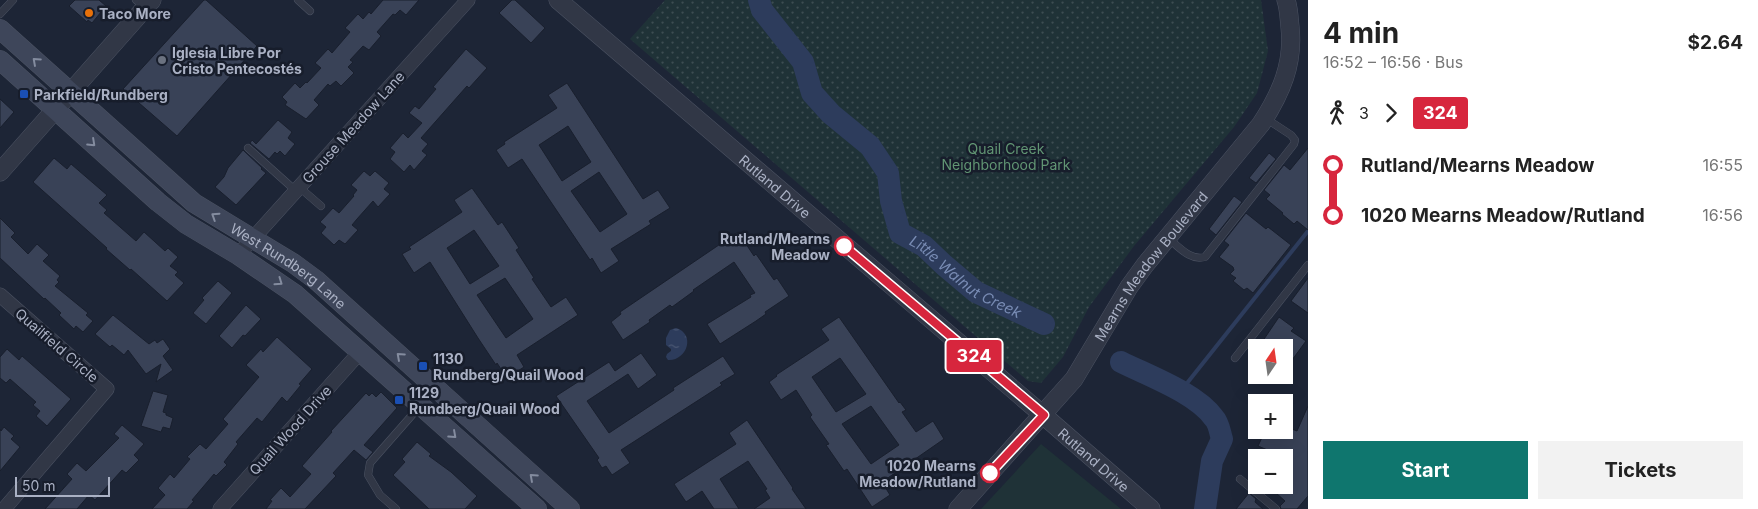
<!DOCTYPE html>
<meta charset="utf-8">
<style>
:root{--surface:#fff;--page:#f2f2f2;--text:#222;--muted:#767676;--accent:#0f766e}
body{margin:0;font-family:Inter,sans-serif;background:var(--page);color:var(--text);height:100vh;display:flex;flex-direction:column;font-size:19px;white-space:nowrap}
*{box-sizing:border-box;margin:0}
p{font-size:16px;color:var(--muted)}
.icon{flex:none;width:28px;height:28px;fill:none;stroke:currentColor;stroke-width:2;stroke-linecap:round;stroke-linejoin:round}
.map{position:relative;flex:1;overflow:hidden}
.sheet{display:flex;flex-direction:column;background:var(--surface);width:450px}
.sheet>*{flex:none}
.badge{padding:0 10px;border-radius:4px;font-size:18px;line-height:32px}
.needle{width:32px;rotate:13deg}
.buttons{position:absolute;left:1248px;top:339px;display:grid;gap:10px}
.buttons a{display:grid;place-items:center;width:45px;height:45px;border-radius:0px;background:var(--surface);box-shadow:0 5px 20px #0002;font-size:25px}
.scale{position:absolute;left:15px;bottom:12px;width:95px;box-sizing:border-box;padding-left:5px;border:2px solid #aab1c4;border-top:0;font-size:14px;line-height:18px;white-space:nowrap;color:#aab1c4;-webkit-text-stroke:4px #171d2b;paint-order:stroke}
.map>.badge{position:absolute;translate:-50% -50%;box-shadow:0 0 0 2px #fff}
.legs{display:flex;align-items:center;gap:8px;height:55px;padding:0 15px;font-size:16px}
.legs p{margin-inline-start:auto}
.headline{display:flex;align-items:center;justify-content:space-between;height:85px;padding:0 15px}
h1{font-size:28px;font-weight:700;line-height:38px}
.cta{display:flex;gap:10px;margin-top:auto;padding:10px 15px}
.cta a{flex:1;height:58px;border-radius:0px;background:var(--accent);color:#fff;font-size:20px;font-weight:700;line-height:58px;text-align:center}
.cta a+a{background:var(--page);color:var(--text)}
ul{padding:0 15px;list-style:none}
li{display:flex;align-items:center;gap:18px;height:50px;font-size:19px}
li i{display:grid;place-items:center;width:8px;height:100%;margin:0 6px;background:currentColor}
li i::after{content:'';width:12px;height:12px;margin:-6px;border:4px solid;border-radius:50%;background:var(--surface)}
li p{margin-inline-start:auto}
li:first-child i{background:linear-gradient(#0000 50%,currentColor 0)}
li:last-child i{background:linear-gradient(currentColor 50%,#0000 0)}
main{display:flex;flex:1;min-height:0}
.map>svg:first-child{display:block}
</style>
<main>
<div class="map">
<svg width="1308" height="509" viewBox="0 0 1308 509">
<defs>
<pattern id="park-dots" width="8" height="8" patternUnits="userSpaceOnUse" patternTransform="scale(1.25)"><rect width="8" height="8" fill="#1f3237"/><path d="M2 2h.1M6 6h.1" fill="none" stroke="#3d4d52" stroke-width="1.8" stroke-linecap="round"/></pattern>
<pattern id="water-ripples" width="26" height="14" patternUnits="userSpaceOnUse" patternTransform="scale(1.25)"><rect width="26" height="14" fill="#2d3c5c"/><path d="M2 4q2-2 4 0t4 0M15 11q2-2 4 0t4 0" fill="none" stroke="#495672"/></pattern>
</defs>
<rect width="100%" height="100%" fill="#1d2536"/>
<!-- park -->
<path fill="url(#park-dots)" d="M665 0H1261L1268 51 1257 93 1234 127 1134 246 1089 307 1063 357 1041 383 1028 381 630 39Z"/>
<!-- garden -->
<path fill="#1f3237" d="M1041 444 1121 509H981Z"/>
<!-- water -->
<path fill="url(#water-ripples)" d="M676 328C696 334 687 361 668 360L666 357 667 354 671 351V349L666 345V338L670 330Z"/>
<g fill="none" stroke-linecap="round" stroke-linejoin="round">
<!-- stream -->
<path stroke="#2d3c5c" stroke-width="4" d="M1180 392 1308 231"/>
<!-- river -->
<g stroke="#2d3c5c" stroke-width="22">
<path id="s1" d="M759 0 762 10 803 62 812 93 831 114 870 146 888 173 891 201 900 233 924 246 944 265 976 292 1044 324"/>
<path d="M1121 362C1149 376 1196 393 1214 418 1219 423 1220 433 1222 439L1212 461 1205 509"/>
</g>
</g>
<!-- building -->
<path fill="#394257" stroke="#191f2d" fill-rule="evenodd" d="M75 0H99L106 6 92 23 88 20 87 22 69 6Z
M204 0H206L257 46 177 136 123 89Z
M383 0H419L406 15 400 10 395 15 393 14 377 32 381 36 369 50 363 46 350 60 353 62 348 67 354 73 341 86 336 81 330 86 328 84 314 100 319 105 306 119 285 105 287 102 282 97 295 83 300 88 306 82 307 83 321 68 315 63 328 49 332 53 350 32 345 28 358 14 363 19 369 12 371 14Z
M512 0H515L545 28 531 43 499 13Z
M466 49 487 68 469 88 467 86 421 138 428 144 422 151 427 155 414 170 410 165 404 172 390 159 395 152 390 148 403 133 408 138 422 123 409 113 415 106 419 109 436 89 433 87Z
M567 83 643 199 658 190 670 208 649 221 651 224 611 249 619 261 601 273 592 258 590 260 522 159 508 168 496 150 505 144 504 142 557 108 548 95ZM568 126 591 162 562 181 539 145ZM599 172 627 214 600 232 571 191Z
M0 99 14 112 0 128Z
M278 120 292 132 288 138 295 144 285 156 280 151 277 154 275 152 269 159 250 143 252 140 256 144Z
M1308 148V230L1297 221 1294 224 1282 214 1283 213 1266 199 1270 195 1264 190 1284 165 1290 170Z
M243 150 262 168 261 169 266 173 236 205 215 187 224 177 228 168Z
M1269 153 1276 159 1256 183 1249 178Z
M54 158 67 169 71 164 107 195 99 203 107 210 104 213 136 241 144 232 165 251 168 248 178 257 170 266 178 272 175 275 184 283 167 301 131 269 130 270 106 249 107 248 33 182Z
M364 171 370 176 375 171 389 183 384 189 390 194 378 207 373 201 357 219 352 225 358 230 345 244 339 240 334 245 321 233 326 227 320 222 333 208 339 213 354 196 353 195 357 190 351 185Z
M472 188 498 225 502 222 519 248 516 250 534 278 532 279 551 307 566 297 578 315 517 355 524 367 507 378 497 363 496 365 478 338 430 262 414 273 402 254 411 249 409 247 462 212 454 200ZM474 230 499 266 470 284 447 248ZM505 278 533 319 506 338 477 295Z
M1234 196 1242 202 1216 235 1209 229Z
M1246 213 1266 229 1268 227 1291 245 1253 293 1247 288 1244 290 1233 281 1236 278 1230 274 1234 270 1233 267 1219 257 1229 245 1224 241Z
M0 218 15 233 11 237 28 254 37 244 49 255 43 261 60 276 57 280 59 282 55 286 88 313 86 315 93 321 83 332 76 326 74 329 59 315 61 313 45 298 44 299 0 258Z
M738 232 754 256 756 254 774 280 777 278 789 296 765 312 766 314 756 321 720 344 707 324 751 297 750 295 755 293 734 262 693 290 694 291 672 307 670 305 649 320 650 322 623 340 611 322 621 314 620 312Z
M1308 278V313L1291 301Z
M218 281 232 293 206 324 193 313 204 300 202 298Z
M246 305 261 319 245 336 243 335 232 348 219 336Z
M113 315 149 344 155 340 157 343 163 339 170 349 163 356 173 370 156 382 161 364 146 374 128 350 124 355 112 345 110 347 95 334Z
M839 317 899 403 900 402 906 410 902 412 916 432 933 421 944 439 882 482 890 495 872 507 847 469 844 471 826 445 829 444 810 417 812 415 796 390 781 400 769 382 777 376 776 375 829 340 821 329ZM840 358 866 394 836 412 812 377ZM871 406 899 445 871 464 842 424Z
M1279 317 1294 328 1291 331 1306 341 1284 371V348H1258Z
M277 337 312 369 299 384 301 385 287 402 282 397 262 422 257 418 236 442 238 444 224 462 227 465 216 476 214 474 192 500 194 501 187 509H152L165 495 158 488 170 474 174 478 190 459 187 457 200 444 206 449 228 424 223 419 259 377 246 365 261 349 263 352Z
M7 349 19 360 22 356 71 399 47 426 36 416 40 411 33 405 36 402 10 379 6 383 0 378V357Z
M641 353 657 375 638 389 628 374 587 401 609 433 674 390 673 388 723 356 735 374 720 383 722 385 621 450 630 463 612 475 606 466 602 468 597 460 599 458 556 396 609 362 615 371Z
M153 391 168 395 163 412 166 413V415L173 418 170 429 163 427 161 432 141 426Z
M381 392 397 408 364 445 373 452 366 460 354 450 333 473 336 476 305 509H266L272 501 270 500 281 488 290 497 311 474 302 466 332 432 331 431 366 393 369 396 372 393 376 397Z
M1308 406V496L1297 509H1281L1280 506 1285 501 1267 485H1284V457L1258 446 1265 431 1273 435 1275 430H1284V426L1297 431Z
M747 420 793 488 792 489 806 509H754L770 498 765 490 767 489 748 461 720 479 739 509H714L702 491 686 502 674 484 736 444 729 433Z
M122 425 144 444 134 455 139 460 126 473 122 470 95 500 89 495 77 509H45L72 479 67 474 77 463 86 471 119 438 114 434Z
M4 427 14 436 11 439 20 447 0 471V429L1 431Z
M417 442 431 454 429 456 451 472 477 496 465 509H429L393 475 405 462 402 459Z
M1249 493 1256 499 1255 502 1263 509H1236Z"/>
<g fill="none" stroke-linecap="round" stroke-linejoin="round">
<!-- service casing -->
<g stroke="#4b5262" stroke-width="8">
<path id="service" d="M136 0 145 8
M298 0 310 11
M0 14 13 0
M248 148 296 191
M299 187 321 206
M1168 238C1179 247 1190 261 1205 257L1294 144 1295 140 1291 135 1265 118
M1235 358 1308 265
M1240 479 1276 509
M396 509 380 495 368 475 370 463 420 406"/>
</g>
<!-- minor casing -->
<g stroke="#4b5262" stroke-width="15">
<path id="minor" d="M238 255 468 0
M0 295 107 389 4 509
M220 509 360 352"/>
</g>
<!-- tertiary casing -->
<g stroke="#4b5262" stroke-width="19">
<g id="tertiary">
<path id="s2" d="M558 0 1043 415 1151 509"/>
<path d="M0 172 152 0"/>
<path id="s3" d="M958 509 1074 379 1129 287 1145 265 1261 124C1281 93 1294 64 1290 27 1289 18 1289 9 1286 0"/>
</g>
</g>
<!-- secondary casing -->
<g stroke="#4b5262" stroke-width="20">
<g id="secondary">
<path id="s4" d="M0 29 194 203 293 263 316 280 570 509"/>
<path d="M0 60 158 202 186 224 238 255 295 294 537 509"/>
</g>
</g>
<!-- service -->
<use href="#service" stroke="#313746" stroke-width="7"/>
<!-- minor -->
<use href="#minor" stroke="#313746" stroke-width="14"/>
<!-- tertiary -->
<use href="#tertiary" stroke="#313746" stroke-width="18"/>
<!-- secondary -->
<use href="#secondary" stroke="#3e465a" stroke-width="19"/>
</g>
<!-- one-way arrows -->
<defs><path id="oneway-chevron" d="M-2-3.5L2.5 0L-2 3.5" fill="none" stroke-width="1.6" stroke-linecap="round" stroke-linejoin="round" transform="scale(1.25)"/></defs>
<g stroke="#848c9f">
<use href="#oneway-chevron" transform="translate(36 61) rotate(-138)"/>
<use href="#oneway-chevron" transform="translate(92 143) rotate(43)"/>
<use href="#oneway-chevron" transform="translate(215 216) rotate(-147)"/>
<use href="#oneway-chevron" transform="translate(279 282) rotate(35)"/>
<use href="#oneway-chevron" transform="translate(400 356) rotate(-138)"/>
<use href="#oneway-chevron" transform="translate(453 435) rotate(42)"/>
<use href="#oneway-chevron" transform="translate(533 477) rotate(-138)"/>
</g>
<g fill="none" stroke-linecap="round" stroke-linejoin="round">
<!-- line-1 casing -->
<g stroke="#fff" stroke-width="11">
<path id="line-1" d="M844 246 1044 415 990 473"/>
</g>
<!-- line-1 -->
<use href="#line-1" stroke="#d7263d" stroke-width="8"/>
</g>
<!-- markers -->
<circle fill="#e8710a" stroke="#171d2b" stroke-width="2" cx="89" cy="13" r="5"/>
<circle fill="#6b7280" stroke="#171d2b" stroke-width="2" cx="162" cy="60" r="5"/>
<g fill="#1a4fb4" stroke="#171d2b" stroke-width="2">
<rect x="19" y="89" width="10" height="10" rx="2.5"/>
<rect x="418" y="361" width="10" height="10" rx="2.5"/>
<rect x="394" y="395" width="10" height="10" rx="2.5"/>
</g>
<g fill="#fff" stroke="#d7263d" stroke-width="2.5">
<circle cx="844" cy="246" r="9"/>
<circle cx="990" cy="473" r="9"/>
</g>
<g text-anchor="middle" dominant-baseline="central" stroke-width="5" stroke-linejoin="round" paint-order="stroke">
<!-- poi labels -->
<g font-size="14" font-weight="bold" fill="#aab1c4" stroke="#171d2b" text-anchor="start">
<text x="99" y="13">Taco More</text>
<text x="172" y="52">Iglesia Libre Por<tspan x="172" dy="16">Cristo Pentecostés</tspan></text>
<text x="34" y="94">Parkfield/Rundberg</text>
<text x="433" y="358">1130<tspan x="433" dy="16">Rundberg/Quail Wood</tspan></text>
<text x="409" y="392">1129<tspan x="409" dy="16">Rundberg/Quail Wood</tspan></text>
</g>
<!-- street labels -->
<g font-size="14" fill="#aab1c4" stroke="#171d2b">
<text transform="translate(353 127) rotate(-48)">Grouse Meadow Lane</text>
<text stroke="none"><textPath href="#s2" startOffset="286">Rutland Drive</textPath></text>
<text stroke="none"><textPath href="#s4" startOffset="374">West Rundberg Lane</textPath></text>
<text stroke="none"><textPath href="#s3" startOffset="311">Mearns Meadow Boulevard</textPath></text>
<text transform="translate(57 345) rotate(41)">Quailfield Circle</text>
<text transform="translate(290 430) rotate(-48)">Quail Wood Drive</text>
<text stroke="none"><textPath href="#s2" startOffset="706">Rutland Drive</textPath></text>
</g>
<!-- park labels -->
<g font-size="14" fill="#619573" stroke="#171d2b">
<text x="1006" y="148">Quail Creek<tspan x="1006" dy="16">Neighborhood Park</tspan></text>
</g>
<!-- stop labels -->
<g font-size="14" font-weight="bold" fill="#aab1c4" stroke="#171d2b" text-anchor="end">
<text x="830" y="238">Rutland/Mearns<tspan x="830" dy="16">Meadow</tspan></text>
<text x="976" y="465">1020 Mearns<tspan x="976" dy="16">Meadow/Rutland</tspan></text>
</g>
<!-- water labels -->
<g font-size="15" font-style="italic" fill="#788bb3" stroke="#171d2b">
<text stroke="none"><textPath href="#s1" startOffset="361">Little Walnut Creek</textPath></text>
</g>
</g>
</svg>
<div class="buttons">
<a><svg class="needle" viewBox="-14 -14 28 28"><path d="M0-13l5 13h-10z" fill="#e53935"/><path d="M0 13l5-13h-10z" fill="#767676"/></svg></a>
<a>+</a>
<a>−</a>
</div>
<div class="scale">50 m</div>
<b class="badge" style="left:974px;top:356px;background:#d7263d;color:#fff">324</b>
</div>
<section class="sheet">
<div class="headline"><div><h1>4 min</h1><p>16:52 – 16:56 · Bus</p></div><b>$2.64</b></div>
<div class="legs"><svg class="icon" aria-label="walk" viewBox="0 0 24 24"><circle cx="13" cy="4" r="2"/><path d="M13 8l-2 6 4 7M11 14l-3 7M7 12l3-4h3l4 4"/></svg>3<svg class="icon" aria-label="forward" viewBox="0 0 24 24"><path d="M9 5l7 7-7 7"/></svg><b class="badge" style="background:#d7263d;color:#fff">324</b></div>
<ul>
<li><i style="color:#d7263d"></i><b>Rutland/Mearns Meadow</b><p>16:55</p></li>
<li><i style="color:#d7263d"></i><b>1020 Mearns Meadow/Rutland</b><p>16:56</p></li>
</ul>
<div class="cta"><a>Start</a><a>Tickets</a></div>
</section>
</main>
